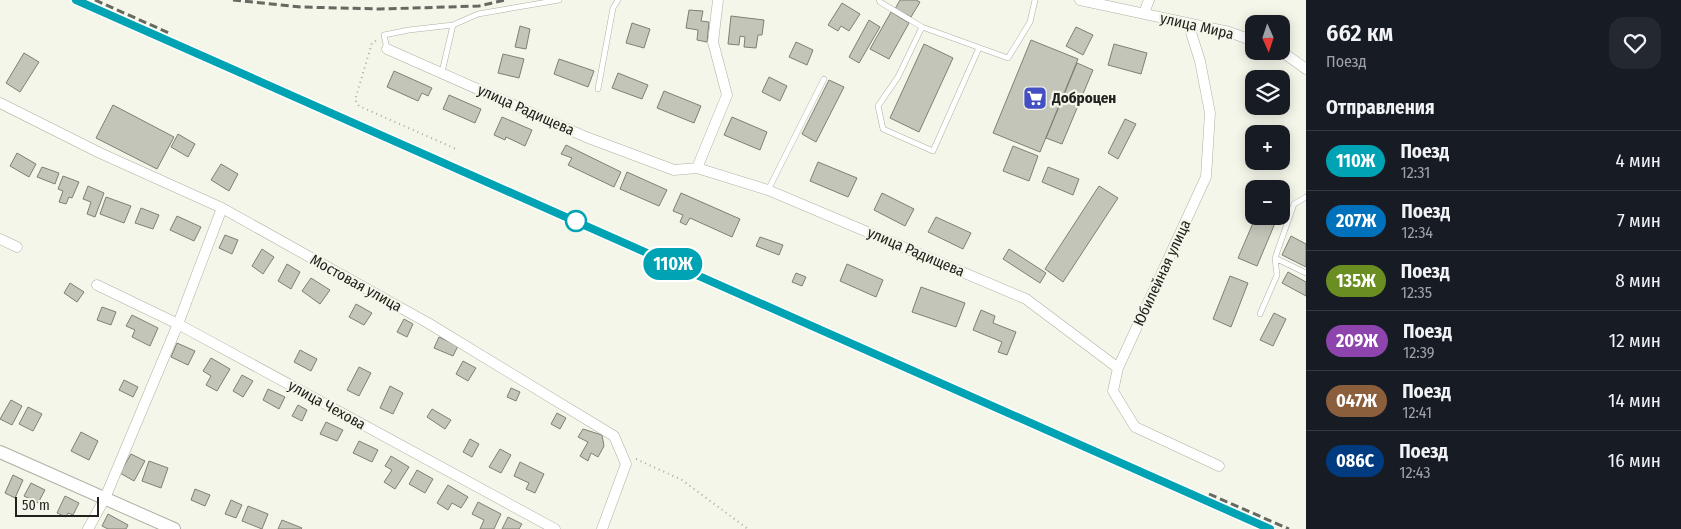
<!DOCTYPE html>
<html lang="ru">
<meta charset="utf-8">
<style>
:root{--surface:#171b24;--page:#242831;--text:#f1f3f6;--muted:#9ea1a6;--line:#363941}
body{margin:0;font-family:"Fira Sans Condensed",sans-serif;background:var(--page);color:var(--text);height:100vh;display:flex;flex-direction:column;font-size:19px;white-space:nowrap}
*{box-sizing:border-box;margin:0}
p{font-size:16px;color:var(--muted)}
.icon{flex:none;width:28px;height:28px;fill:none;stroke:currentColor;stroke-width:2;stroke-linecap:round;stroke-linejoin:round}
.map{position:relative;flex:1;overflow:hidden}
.details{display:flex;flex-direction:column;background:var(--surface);width:375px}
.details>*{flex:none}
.badge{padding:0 10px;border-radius:16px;font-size:18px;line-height:32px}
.needle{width:32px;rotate:177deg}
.fabs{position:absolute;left:1245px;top:15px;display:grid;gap:10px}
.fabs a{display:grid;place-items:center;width:45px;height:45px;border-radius:10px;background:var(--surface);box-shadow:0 2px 12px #0003;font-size:25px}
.scale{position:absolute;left:15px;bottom:12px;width:84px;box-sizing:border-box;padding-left:5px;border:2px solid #21211d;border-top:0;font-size:14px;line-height:18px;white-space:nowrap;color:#21211d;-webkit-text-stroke:4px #f4f6e9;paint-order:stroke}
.map>.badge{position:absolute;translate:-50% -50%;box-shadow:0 0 0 2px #fff}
h2{padding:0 20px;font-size:19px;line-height:45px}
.round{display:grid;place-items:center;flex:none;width:52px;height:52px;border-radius:15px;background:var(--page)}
.head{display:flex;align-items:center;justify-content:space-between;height:85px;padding:0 20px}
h1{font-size:24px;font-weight:600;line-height:38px}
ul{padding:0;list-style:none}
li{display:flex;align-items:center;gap:15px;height:60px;padding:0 20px;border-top:1px solid var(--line)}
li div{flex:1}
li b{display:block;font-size:19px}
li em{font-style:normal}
li .badge{min-width:55px;font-weight:700;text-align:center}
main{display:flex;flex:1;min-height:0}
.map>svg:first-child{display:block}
</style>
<main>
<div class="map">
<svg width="1306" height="529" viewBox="0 0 1306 529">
<rect width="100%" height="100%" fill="#f4f6e9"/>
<!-- building -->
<path fill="#c3c5b9" stroke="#7e8075" d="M900 0H916L920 2 911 17 895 9Z
M842 3 860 14 849 31 841 26 838 31 828 25Z
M689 10 703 11 701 21 709 22 707 42 697 40 698 30 686 28Z
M891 12 909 23 889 59 870 49Z
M731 16 764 20 762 35H758L756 48 744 47 745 37 740 36 739 45 728 44Z
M869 20 880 27 859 63 849 57Z
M632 23 650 29 644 48 626 43Z
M520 26 530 29 526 49 515 47Z
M1076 27 1093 35 1083 55 1066 46Z
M1031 40 1078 59 1040 152 993 133Z
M796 42 813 50 807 65 789 57Z
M924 44 953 58 919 132 890 118Z
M1114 44 1147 53 1141 74 1108 65Z
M24 53 39 62 20 92 6 83Z
M503 54 524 59 519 78 498 73Z
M559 59 594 71 588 87 554 74Z
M1077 63 1093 70 1062 144 1046 138Z
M394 71 432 88 428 96 422 93 418 101 387 87Z
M618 73 648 85 642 99 612 88Z
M769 77 787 86 780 101 762 92Z
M829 80 844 87 816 142 802 134Z
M664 91 701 106 694 123 657 108Z
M449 95 481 109 475 123 443 109Z
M113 105 174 137 157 169 96 138Z
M502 117 532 130 525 146 506 137 505 140 494 135Z
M732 117 767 132 760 150 724 135Z
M1125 119 1136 124 1118 159 1108 153Z
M178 134 195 144 188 157 171 147Z
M566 145 621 172 614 187 568 165 572 158 561 154Z
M1013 146 1038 156 1029 181 1003 171Z
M17 153 36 164 29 177 10 166Z
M818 162 857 178 848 197 810 181Z
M221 164 238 174 229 191 211 180Z
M42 167 59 173 55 184 37 177Z
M1048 167 1079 179 1073 195 1042 182Z
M627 172 667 190 659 206 620 189Z
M63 176 79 182 72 198 69 197 66 204 59 202 63 191 58 189Z
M1270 183 1289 191 1281 209V189H1267Z
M88 186 104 193 95 217 87 214 91 202 83 199Z
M1099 186 1118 198 1063 282 1045 269Z
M681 193 740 219 732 237 690 218 686 225 680 222 683 215 673 211Z
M882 193 914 209 905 226 874 210Z
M106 197 131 206 124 223 100 214Z
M141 208 159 215 153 229 135 223Z
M177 216 201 227 194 241 170 230Z
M1256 216H1278L1257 266 1238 258Z
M936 217 971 233 963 249 928 232Z
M225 235 238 240 232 254 219 248Z
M1291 236 1306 244V267L1282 255Z
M760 237 783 245 779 255 756 246Z
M262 249 274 257 263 274 252 266Z
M1009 249 1046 273 1040 283 1003 259Z
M287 264 300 272 291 289 278 281Z
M847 264 883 280 876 297 840 281Z
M1288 272 1306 282V296L1282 283Z
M796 273 806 277 802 286 792 282Z
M1230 276 1248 283 1231 327 1213 319Z
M311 278 330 290 320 304 302 291Z
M70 283 84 292 77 302 64 293Z
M921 287 965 303 956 327 912 312Z
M356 304 372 313 364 325 349 317Z
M102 307 116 312 111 325 97 320Z
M981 310 995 316 993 323 1016 332 1007 355 998 352 1002 342 973 330Z
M1274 313 1286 319 1273 346 1260 340Z
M132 315 158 328 150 346 132 337 135 330 126 326Z
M404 319 413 324 407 337 397 332Z
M439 337 458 346 453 356 434 348Z
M177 343 195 351 188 365 171 357Z
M300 350 317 359 311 371 294 362Z
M211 358 230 369 217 391 206 385 211 376 203 371Z
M463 361 476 368 468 381 456 374Z
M359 367 371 373 359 396 347 390Z
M242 375 253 381 243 397 233 391Z
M124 380 138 387 133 397 119 390Z
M390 386 403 393 393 414 380 408Z
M511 388 520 392 516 401 507 397Z
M268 389 285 397 279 409 263 400Z
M11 400 22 406 12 425 0 419Z
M298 405 307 410 302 421 292 416Z
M28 407 42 414 33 431 19 424Z
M432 409 451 420 445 429 427 417Z
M557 413 566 418 560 429 551 424Z
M326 422 343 430 337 441 320 434Z
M583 429 602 435 604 446 598 457 591 453 588 461 580 456 588 442 578 437Z
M81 432 98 441 89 460 71 451Z
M470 439 479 444 472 457 463 452Z
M359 441 378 450 372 462 353 453Z
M500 449 511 455 501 473 489 467Z
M131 454 145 461 134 481 120 473Z
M391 456 409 467 395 489 384 482 392 470 385 466Z
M149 461 168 468 161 488 142 481Z
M520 462 544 474 535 493 526 489 529 483 514 476Z
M417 470 433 479 425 493 409 484Z
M13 475 23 480 15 498 5 493Z
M31 483 45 490 38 503 24 496Z
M448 485 468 497 461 508 452 503 448 510 437 503Z
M195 489 210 495 205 506 191 500Z
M65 496 79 503 73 515 68 513 66 517 57 513Z
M231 500 242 505 236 518 225 514Z
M478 502 501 514 494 529H480L484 520 472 514Z
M248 506 268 514 262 529 242 521Z
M108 514 128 525 126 529H108L102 526Z
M508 517 522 524 519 529H502Z
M282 520 302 528 301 529H278Z"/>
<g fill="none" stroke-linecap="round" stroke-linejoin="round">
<!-- service casing -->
<g stroke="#aeb0a4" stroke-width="6">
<path id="service" d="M879 0 880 2 922 27 1008 58 1030 22 1035 0
M922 27 898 77 878 106 883 129 933 151 979 48
M387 49 384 35 409 30 453 25 478 14 559 0
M442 72 453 25
M598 89 613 8 618 0
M768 190 824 79
M1275 258 1306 273
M1260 314 1277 275 1275 258 1294 204 1306 197"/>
</g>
<!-- minor casing -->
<g stroke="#aeb0a4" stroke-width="11">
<path id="minor" d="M718 0 713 42 727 95 697 168 768 190 1026 299 1118 368
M1080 0 1229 32 1254 41
M1144 13 1149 0
M1188 23 1200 61 1210 113 1206 177 1118 368 1113 391 1135 427 1219 466
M387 49 586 137 674 170 697 168
M1281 51 1306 69
M0 103 100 153 222 208 428 323 614 436 626 464 602 529
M0 239 17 247
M97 285 178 324 555 529
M88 529 105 498 178 324 222 208"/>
</g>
<!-- tertiary casing -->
<g stroke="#aeb0a4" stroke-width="14">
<path id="tertiary" d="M0 452 174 529"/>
</g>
<!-- path -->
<path stroke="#a9aaa0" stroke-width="2" stroke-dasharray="1 4" stroke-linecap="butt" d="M376 41 372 43 355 100 359 106 456 149
M636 459 682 480 748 529"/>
<!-- service -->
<use href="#service" stroke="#fff" stroke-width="5"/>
<!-- minor -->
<use href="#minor" stroke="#fff" stroke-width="10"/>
<!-- tertiary -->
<use href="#tertiary" stroke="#fff" stroke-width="12"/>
<!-- rail -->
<path stroke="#676861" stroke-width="3" stroke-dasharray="8 4" stroke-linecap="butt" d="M76 0 1270 529
M95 0 169 33
M233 0 301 7 380 9 479 6 505 0
M1209 494 1289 529"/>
</g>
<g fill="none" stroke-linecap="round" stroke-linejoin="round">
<!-- line casing -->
<g stroke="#fff" stroke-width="11">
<path id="line" d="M76 0 1270 529"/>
</g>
<!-- line -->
<use href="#line" stroke="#00a3b4" stroke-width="8"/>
</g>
<!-- icons -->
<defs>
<g id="supermarket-square" transform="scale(1.25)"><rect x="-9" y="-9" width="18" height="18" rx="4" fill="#444fc4" stroke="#f4f6e9"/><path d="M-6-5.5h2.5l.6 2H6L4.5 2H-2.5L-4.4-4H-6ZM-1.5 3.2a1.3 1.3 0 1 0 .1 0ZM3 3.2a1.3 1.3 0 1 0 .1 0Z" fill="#fff"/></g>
</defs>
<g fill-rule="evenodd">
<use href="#supermarket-square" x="1035" y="98"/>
</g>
<!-- markers -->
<circle fill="#fff" stroke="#00a3b4" stroke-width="2.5" cx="576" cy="221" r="10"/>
<g text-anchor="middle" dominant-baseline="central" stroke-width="4.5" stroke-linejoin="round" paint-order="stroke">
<!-- street labels -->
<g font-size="15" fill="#21211d" stroke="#f4f6e9">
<text transform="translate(1197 26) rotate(13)">улица Мира</text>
<text transform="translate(526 110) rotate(24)">улица Радищева</text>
<text transform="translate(916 252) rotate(23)">улица Радищева</text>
<text transform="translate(1162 273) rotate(-65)">Юбилейная улица</text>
<text transform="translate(356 283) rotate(29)">Мостовая улица</text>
<text transform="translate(327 405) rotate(29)">улица Чехова</text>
</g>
<!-- poi labels -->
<g font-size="15" font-weight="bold" fill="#21211d" stroke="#f4f6e9" text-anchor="start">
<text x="1052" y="98">Доброцен</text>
</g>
</g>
</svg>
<div class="fabs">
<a><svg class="needle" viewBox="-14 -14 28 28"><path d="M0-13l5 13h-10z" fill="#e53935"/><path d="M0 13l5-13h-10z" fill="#9ea1a6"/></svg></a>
<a><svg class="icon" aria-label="layers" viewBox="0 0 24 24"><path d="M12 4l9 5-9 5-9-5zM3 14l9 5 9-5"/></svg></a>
<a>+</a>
<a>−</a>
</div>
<div class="scale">50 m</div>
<b class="badge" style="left:673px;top:264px;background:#00a3b4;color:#fff">110Ж</b>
</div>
<section class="details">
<div class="head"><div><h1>662 км</h1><p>Поезд</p></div><a class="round"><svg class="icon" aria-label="heart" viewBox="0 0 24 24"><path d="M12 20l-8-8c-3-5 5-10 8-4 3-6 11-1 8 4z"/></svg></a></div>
<h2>Отправления</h2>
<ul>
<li><span class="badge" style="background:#00a3b4;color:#fff">110Ж</span><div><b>Поезд</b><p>12:31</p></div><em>4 мин</em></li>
<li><span class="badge" style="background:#0072bc;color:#fff">207Ж</span><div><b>Поезд</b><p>12:34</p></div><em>7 мин</em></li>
<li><span class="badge" style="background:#6b8e23;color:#fff">135Ж</span><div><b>Поезд</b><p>12:35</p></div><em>8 мин</em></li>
<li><span class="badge" style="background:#8e44ad;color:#fff">209Ж</span><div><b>Поезд</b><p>12:39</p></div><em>12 мин</em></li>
<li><span class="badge" style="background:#8b5e3c;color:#fff">047Ж</span><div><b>Поезд</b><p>12:41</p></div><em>14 мин</em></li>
<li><span class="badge" style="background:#003b80;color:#fff">086С</span><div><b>Поезд</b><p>12:43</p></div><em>16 мин</em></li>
</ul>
</section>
</main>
